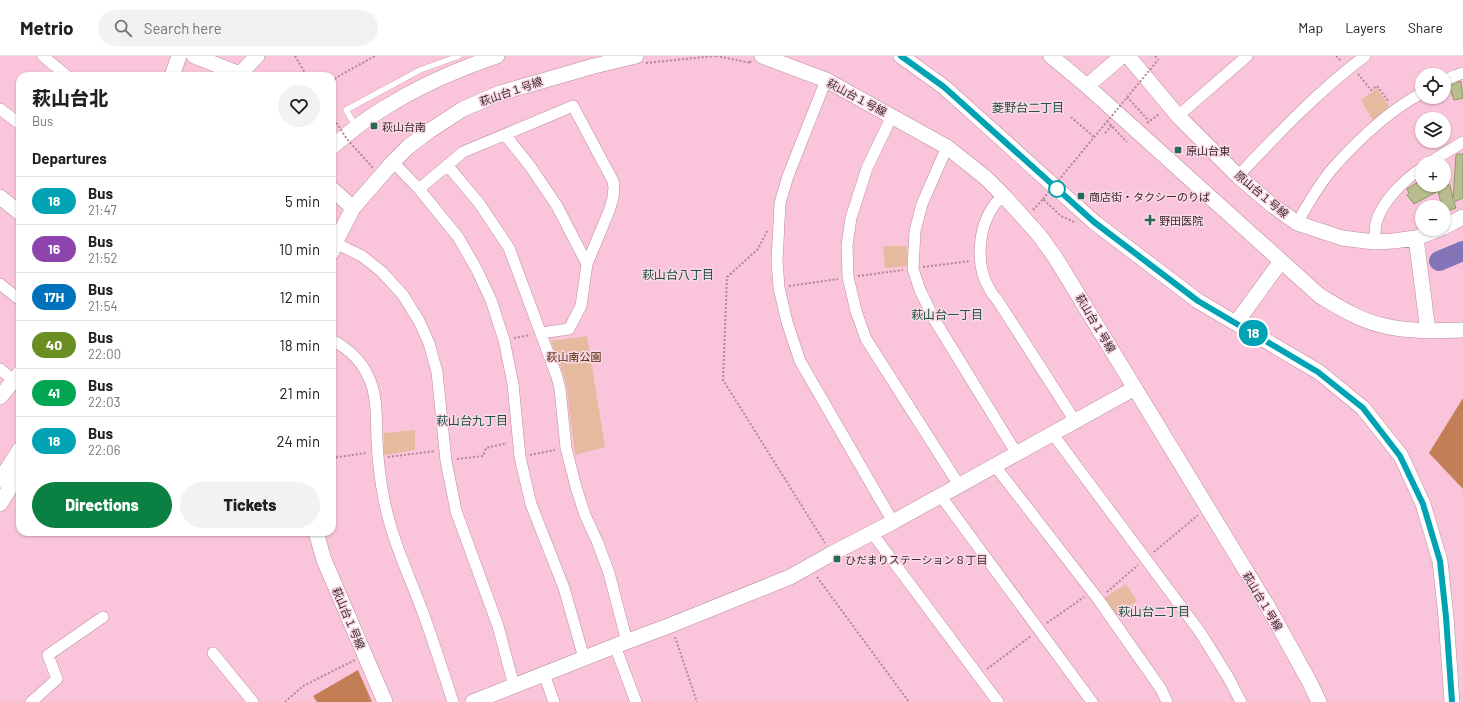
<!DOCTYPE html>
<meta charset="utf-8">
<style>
:root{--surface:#fff;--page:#f2f2f2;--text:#202124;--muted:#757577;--line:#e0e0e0;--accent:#0b8043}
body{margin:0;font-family:Barlow,"Noto Sans JP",sans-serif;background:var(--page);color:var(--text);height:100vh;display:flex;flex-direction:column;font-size:15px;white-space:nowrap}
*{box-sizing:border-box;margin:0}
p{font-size:13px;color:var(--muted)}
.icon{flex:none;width:22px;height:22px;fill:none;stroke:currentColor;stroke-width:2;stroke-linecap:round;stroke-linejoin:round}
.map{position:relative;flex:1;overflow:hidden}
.drawer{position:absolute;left:16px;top:16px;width:320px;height:464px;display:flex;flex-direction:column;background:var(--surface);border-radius:12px;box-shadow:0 1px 3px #0004}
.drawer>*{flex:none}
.badge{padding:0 8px;border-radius:13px;font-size:14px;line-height:26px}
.fabs{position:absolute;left:1415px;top:12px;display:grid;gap:8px}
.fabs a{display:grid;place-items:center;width:36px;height:36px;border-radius:50%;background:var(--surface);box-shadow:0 1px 3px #0004;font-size:20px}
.map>.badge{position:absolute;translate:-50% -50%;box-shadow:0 0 0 2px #fff}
h2{padding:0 16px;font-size:15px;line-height:36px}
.round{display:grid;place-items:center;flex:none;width:42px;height:42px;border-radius:21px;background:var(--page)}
.head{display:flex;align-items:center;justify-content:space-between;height:68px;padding:0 16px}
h1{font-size:19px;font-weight:800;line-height:30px}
.action{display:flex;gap:8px;margin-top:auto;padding:8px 16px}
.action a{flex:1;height:46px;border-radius:24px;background:var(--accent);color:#fff;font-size:16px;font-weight:800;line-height:46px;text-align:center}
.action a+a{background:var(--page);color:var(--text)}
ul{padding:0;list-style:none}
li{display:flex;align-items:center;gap:12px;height:48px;padding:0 16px;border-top:1px solid var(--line)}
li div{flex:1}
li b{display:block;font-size:15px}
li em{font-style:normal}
li .badge{min-width:44px;font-weight:700;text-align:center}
header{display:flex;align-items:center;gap:24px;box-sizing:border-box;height:56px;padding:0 20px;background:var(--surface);border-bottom:1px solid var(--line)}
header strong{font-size:19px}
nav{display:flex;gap:22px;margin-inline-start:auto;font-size:14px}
.search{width:280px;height:36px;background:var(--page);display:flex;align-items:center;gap:10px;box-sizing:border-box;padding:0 14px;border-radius:22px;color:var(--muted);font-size:15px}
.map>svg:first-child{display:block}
</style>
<header>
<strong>Metrio</strong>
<div class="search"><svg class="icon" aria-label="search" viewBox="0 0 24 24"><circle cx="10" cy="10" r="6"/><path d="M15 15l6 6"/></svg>Search here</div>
<nav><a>Map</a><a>Layers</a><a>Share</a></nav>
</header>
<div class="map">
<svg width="1463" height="646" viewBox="0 0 1463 646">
<rect width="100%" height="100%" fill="#fac5da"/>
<!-- green -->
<path fill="#e5ba9f" d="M1377 32 1390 52 1374 66 1361 44Z
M883 190H907V210L885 212Z
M587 280 605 391 575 399 566 326 551 285Z
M415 374V394L384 399V377Z
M1126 528 1137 545 1116 560 1103 543Z"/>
<!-- forest -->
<path fill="#c27f55" d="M1463 342V433L1429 397Z
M358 614 372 646H317L313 640Z"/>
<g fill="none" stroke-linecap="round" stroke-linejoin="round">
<!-- river -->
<path stroke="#8274b7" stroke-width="20" d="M1439 205 1463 195"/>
</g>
<!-- building -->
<path fill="#b8bd8d" stroke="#919667" d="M1461 25 1463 42 1454 44 1449 30Z
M1457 98H1463V142L1454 146 1456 152 1447 155 1446 153H1444V151H1442L1438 135 1414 148 1407 139 1409 137 1407 133 1421 124 1422 129H1450L1453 143 1456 99Z"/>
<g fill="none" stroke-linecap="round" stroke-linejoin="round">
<!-- lane casing -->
<g stroke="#bc8b9f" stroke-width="6">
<path id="lane" d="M356 71 346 54 420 14 459 0"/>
</g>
<!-- street casing -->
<g stroke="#bc8b9f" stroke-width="12">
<path id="street" d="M43 0 67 20
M826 24 788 120 780 147 777 205 779 232 787 266 800 305 893 466
M1444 25 1454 20 1463 17
M0 53 20 68
M892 60 867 112 851 162 847 189 848 221 856 255 866 283 959 429
M1178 60 1247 0
M505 79 530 110 557 150 587 208
M947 91 922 148 915 175 913 213 920 234 934 263 1017 398
M393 106 419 133 458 181 477 214 491 244 504 284 513 328 520 401 531 448 564 532 584 602
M1429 107 1463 86
M447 109 479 147 509 192 557 321 560 333 566 392 576 431 585 459 597 485 609 517 627 586
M1238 120C1278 78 1318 35 1365 0
M419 133 463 96 573 50 613 125 614 131 613 142 609 155 587 208 581 250 569 273 541 277
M1004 140C1001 143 997 145 995 148 978 170 975 209 989 232 991 237 995 241 998 245L1075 365
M1297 167C1308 148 1319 128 1333 112 1358 84 1388 55 1422 37
M1374 186C1375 180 1375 173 1376 167 1382 145 1404 124 1422 112
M335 187 362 200 382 216 403 239 419 265 429 287 437 316 446 405 456 455 498 570 514 630
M0 228 20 244
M332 284C347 292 361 304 368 320 378 339 376 364 377 385 378 404 380 424 384 443 391 481 408 517 422 554 433 584 443 615 453 646
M0 313 13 324
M1052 377 1200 576 1228 621 1241 646
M995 410 1098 543 1161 633 1167 646
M940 439 1092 646
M872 477 998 646
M615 590 636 646
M213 597 253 646
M544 618 554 646
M31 646 57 623 48 599 103 561"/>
</g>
<!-- secondary casing -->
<g stroke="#bc8b9f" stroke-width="16">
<path id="secondary" d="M194 0 240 18
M762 0 826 24 947 91 986 122 1004 140 1039 179 1055 201 1268 551 1309 625 1319 646
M901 0 944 31 1094 166 1198 245 1319 316 1363 352 1401 400 1423 448 1440 505 1446 561 1452 646
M1051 0 1087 30 1320 240C1339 251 1359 264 1381 269 1407 276 1436 275 1463 274
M1128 0 1178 60 1238 120 1272 149 1297 167 1342 182 1374 186 1393 185 1416 182 1440 173
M172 20 179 0
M238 20 257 0
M1087 30 1122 0
M332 91C347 78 363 65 381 54 416 32 458 13 497 0
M332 133 353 152
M0 141 20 157
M1444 171 1463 161
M1416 182 1428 275
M332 196 335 187 353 152 393 106 408 91 429 75 463 53 500 37 594 10 636 0
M1236 267 1281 205
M0 341 20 317
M0 424 20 393
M0 448 20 415
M316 476 324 504 385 646
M473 646 615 590 671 569 790 521 831 498 893 466 1135 332"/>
</g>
<!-- path -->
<path stroke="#b08897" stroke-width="2" stroke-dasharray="2 2" stroke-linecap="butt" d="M295 0 307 20
M716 0 751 7 750 5
M1155 0 1158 4
M1336 0 1341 5
M646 7 715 0
M1358 18 1371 34 1377 30 1389 46
M332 26 337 21 375 0
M1127 41 1149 65
M1071 61 1094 81
M1147 67 1159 58
M1105 77 1112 69
M1033 154 1043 143 1061 160 1074 166
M767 175 758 193 727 221 723 324 825 487
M923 211 970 205
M858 220 903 214
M789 230 838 223
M514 282 530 279
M530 399 555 394
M388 401 435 395
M332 402 366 397
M457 403 483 400 486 392 507 387
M1154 496 1198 459
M817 521 909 646
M1107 536 1138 509
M1047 567 1084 541
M675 581 697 646
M987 613 1031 580
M285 646 303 630 355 604"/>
<!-- lane -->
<use href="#lane" stroke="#fff" stroke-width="5.5"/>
<!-- street -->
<use href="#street" stroke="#fff" stroke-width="11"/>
<!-- secondary -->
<use href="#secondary" stroke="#fff" stroke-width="15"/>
<!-- path-bridge -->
<path stroke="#b08897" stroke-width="2" stroke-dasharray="2 2" stroke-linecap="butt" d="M332 60 347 83 374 113
M1107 65 1127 86
M1043 143 1158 4"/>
</g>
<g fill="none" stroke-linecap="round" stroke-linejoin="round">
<!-- line casing -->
<g stroke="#fff" stroke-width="9">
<path id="line" d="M901 0 944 31 1094 166 1198 245 1318 316 1363 352 1400 400 1423 448 1440 505 1446 561 1452 646"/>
</g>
<!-- line -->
<use href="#line" stroke="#00a3b4" stroke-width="6"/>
</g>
<!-- markers -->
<g fill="#276857" stroke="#fad9e6" stroke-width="1.5">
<rect x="370" y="66" width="8" height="8" rx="2"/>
<rect x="1174" y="90" width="8" height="8" rx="2"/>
<rect x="1077" y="136" width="8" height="8" rx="2"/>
<path d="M1148 158h4v4h4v4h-4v4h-4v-4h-4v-4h4z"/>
<rect x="833" y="499" width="8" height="8" rx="2"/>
</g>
<circle fill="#fff" stroke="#00a3b4" stroke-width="2" cx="1057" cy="133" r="8"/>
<g text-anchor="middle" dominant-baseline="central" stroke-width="3" stroke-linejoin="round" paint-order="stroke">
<!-- street labels -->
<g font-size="11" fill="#3b272f" stroke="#fad9e6">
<text transform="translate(511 35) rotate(-19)">萩山台１号線</text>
<text transform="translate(857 41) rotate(28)">萩山台１号線</text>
<text transform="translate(1262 138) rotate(40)">原山台１号線</text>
<text transform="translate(1096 267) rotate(59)">萩山台１号線</text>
<text transform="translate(1263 545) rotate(59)">萩山台１号線</text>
<text transform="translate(349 562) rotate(67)">萩山台１号線</text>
</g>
<!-- poi labels -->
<g font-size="11" fill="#3b272f" stroke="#fad9e6" text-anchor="start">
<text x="382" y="70">萩山台南</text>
<text x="1186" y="94">原山台東</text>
<text x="1089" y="140">商店街・タクシーのりば</text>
<text x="1159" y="164">野田医院</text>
<text x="845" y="503">ひだまりステーション８丁目</text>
</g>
<!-- park labels -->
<g font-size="11" fill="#4f2402" stroke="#fad9e6">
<text x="574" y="300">萩山南公園</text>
</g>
<!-- neighbourhood labels -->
<g font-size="12" fill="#1d5042" stroke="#fad9e6">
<text x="1028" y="51">菱野台二丁目</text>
<text x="678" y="218">萩山台八丁目</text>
<text x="947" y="258">萩山台一丁目</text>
<text x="472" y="364">萩山台九丁目</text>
<text x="1154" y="555">萩山台二丁目</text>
</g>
</g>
</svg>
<div class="fabs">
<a><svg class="icon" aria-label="locate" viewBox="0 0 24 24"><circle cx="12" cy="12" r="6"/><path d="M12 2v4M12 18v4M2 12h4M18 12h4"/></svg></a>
<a><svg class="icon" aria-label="layers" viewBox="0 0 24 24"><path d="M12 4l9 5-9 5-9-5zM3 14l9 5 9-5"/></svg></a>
<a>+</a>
<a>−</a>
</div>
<b class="badge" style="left:1253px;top:277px;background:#00a3b4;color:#fff">18</b>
<section class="drawer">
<div class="head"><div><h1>萩山台北</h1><p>Bus</p></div><a class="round"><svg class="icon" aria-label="heart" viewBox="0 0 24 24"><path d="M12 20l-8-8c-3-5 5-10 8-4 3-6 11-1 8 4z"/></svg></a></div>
<h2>Departures</h2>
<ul>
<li><span class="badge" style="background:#00a3b4;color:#fff">18</span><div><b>Bus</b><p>21:47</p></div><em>5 min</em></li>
<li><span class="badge" style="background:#8e44ad;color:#fff">16</span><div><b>Bus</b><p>21:52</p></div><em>10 min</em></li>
<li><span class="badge" style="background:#0072bc;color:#fff">17H</span><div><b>Bus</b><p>21:54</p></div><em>12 min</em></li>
<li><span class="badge" style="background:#6b8e23;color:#fff">40</span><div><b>Bus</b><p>22:00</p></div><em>18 min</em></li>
<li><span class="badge" style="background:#00a651;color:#fff">41</span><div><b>Bus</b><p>22:03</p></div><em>21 min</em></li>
<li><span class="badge" style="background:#00a3b4;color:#fff">18</span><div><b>Bus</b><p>22:06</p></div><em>24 min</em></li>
</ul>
<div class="action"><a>Directions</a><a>Tickets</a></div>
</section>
</div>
